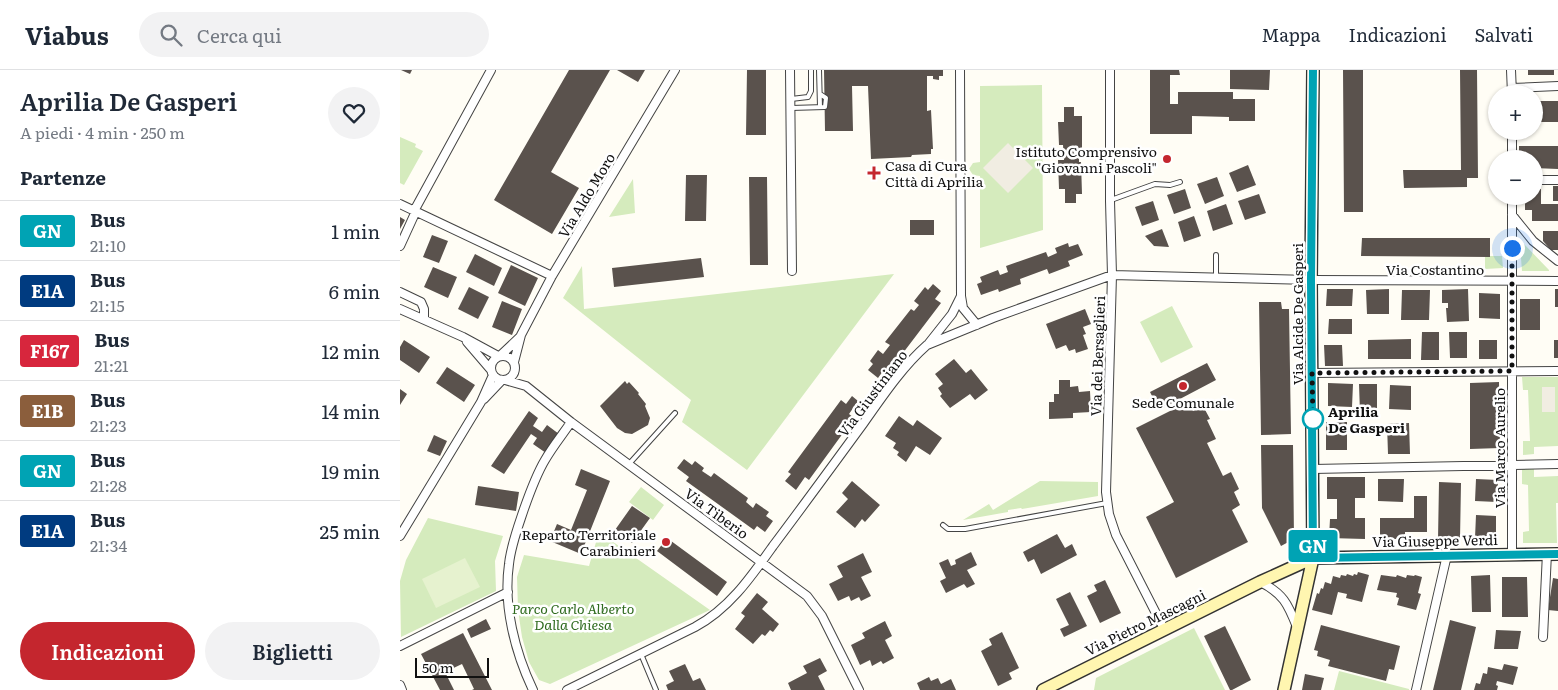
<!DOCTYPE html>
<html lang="it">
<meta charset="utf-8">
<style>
:root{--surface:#fff;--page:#f2f2f3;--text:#1f2937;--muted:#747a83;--line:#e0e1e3;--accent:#c4262e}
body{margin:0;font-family:Literata,serif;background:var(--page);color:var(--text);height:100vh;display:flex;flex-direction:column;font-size:19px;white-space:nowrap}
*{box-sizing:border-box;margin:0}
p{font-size:16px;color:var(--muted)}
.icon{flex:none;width:28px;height:28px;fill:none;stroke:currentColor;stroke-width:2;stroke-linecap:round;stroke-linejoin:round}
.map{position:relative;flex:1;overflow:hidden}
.drawer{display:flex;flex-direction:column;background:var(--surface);width:400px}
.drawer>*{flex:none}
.badge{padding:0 10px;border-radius:4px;font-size:18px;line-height:32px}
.fabs{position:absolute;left:1088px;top:15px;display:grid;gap:10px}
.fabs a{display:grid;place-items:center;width:55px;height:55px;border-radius:50%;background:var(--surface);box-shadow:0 1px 4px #0004;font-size:25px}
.scale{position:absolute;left:15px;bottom:12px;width:74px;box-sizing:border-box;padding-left:5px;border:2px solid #111;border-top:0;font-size:14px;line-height:18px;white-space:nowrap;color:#111;-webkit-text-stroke:4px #fff;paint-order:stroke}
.you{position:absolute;width:25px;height:25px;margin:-12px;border:4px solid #fff;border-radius:50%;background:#1a73e8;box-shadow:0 0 0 8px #1a73e833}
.map>.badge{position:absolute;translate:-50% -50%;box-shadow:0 0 0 2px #fff}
h2{padding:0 20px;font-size:19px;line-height:45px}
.round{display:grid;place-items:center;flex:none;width:52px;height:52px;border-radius:26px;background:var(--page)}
.summary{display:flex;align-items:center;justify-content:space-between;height:85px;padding:0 20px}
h1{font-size:24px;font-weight:600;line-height:38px}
.button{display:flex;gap:10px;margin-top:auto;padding:10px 20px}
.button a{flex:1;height:58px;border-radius:30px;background:var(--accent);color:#fff;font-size:20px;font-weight:600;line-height:58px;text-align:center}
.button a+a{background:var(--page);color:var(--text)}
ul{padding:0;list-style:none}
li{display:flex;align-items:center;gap:15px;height:60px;padding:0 20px;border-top:1px solid var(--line)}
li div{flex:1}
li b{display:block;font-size:19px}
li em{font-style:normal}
li .badge{min-width:55px;font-weight:700;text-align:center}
header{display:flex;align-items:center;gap:30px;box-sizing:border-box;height:70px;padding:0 25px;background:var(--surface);border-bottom:1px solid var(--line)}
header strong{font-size:24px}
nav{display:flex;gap:28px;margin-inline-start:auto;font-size:18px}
.search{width:350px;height:45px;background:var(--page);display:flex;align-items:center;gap:12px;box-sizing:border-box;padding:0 18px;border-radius:28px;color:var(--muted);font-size:19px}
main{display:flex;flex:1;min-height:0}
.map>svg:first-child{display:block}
</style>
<header>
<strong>Viabus</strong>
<div class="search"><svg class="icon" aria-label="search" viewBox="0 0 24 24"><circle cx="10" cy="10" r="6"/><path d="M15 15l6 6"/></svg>Cerca qui</div>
<nav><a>Mappa</a><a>Indicazioni</a><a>Salvati</a></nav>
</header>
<main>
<section class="drawer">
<div class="summary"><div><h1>Aprilia De Gasperi</h1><p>A piedi · 4 min · 250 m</p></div><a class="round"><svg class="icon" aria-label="heart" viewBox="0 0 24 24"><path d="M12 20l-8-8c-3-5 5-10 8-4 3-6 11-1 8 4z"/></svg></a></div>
<h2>Partenze</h2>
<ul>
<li><span class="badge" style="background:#00a3b4;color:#fff">GN</span><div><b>Bus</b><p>21:10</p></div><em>1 min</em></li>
<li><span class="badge" style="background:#003b80;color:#fff">E1A</span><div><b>Bus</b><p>21:15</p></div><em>6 min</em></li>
<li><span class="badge" style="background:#d7263d;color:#fff">F167</span><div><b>Bus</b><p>21:21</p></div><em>12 min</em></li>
<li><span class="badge" style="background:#8b5e3c;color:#fff">E1B</span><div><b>Bus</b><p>21:23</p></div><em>14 min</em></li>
<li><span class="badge" style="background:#00a3b4;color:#fff">GN</span><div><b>Bus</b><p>21:28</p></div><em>19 min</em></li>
<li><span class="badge" style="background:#003b80;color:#fff">E1A</span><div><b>Bus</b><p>21:34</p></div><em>25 min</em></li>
</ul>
<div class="button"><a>Indicazioni</a><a>Biglietti</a></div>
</section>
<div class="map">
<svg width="1158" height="620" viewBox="0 0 1158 620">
<rect width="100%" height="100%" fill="#fffdf5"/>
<!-- green -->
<path fill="#d5ebbd" d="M642 15 643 160 580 178V106L573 105 569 99 573 93 580 92V16Z
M0 67 16 74 15 77 23 81 4 115 0 113Z
M233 109 235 143 209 147Z
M1124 174 1149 200V201H1122L1120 175Z
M1085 186H1102L1103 198 1085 199Z
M182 196 184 239 494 204 347 400 282 352 291 330 163 228Z
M772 236 793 277 761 293 740 252Z
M1122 307H1158V376L1134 377V384L1123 385V371H1130L1128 320H1123Z
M1122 399H1134V407L1158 406V433H1156L1157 473H1123V462L1129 461 1128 415 1122 414Z
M640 411 698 412V426L622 439 621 438 608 440V442L563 450 589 434 593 440Z
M241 417 264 435 253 450 229 432Z
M28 448 103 466 95 491 96 521 1 567 0 511 6 490Z
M199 462 310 540 150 614 139 610 129 592 122 567 118 540 117 507 124 485 189 496Z
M794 558 825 620H694L696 608Z
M939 601 1009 619V620H934Z"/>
<!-- pitch -->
<path fill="#e6f2cf" d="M65 488 80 517 36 538 22 509Z"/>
<!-- plaza -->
<path fill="#f1ede2" d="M608 73 633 98 608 123 583 98Z
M1142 317H1155V342H1142Z"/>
<!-- building -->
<path fill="#5a524d" d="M1 0H12L10 4Z
M169 0H210L151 102 179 118 152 164 94 130Z
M217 0H245L238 12Z
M347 0H366V65H346Z
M424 0H543V6H539V10L533 9V6H527V41L531 40 533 79H531V84L512 85 511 87 471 89 468 16H452L453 61H425Z
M750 0H779L780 5H770V34H778V22H833V29H855V51H829V47L792 46V64H750Z
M830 0H870L869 20 830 19Z
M943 0H963V142H944Z
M1060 0H1077L1078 108H1067V117L1004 118 1003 100H1061Z
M1128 0H1154V5H1128Z
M1134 31H1158V52H1134Z
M664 37H674V46H682V78H679V92H681L682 124H676V133H665V119H659L658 90H664L663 75H659L658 52H664Z
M1119 76H1158V99L1134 98V89H1119Z
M848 95 856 115 837 122 829 103Z
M286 105H307L306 151H285Z
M349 107H367L368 195H350Z
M817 107 824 126 805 134 797 114Z
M1153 116H1158V131H1153Z
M785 119 791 138 774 144 767 125Z
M1134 119H1141V134H1158V151H1132V140H1125V126H1134Z
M859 124 866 143 845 150 838 131Z
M753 131 759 150 742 156 735 137Z
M826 134 833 154 813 161 807 141Z
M794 146 801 166 784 172 778 152Z
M0 147 5 150 0 159Z
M510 150H534V165H510Z
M762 159 769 177 754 176 745 166Z
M1143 161H1158V180H1151L1143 171Z
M32 165 48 171 39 193 23 187Z
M962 168H1090V187L961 186Z
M668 173 669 177 678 174 683 185 668 191 670 196 649 204 647 199 620 209 621 214 599 222 598 219 581 225 577 214 582 212 580 207 598 200 600 205 608 202 606 196 646 182 648 187 657 183 655 178Z
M75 184 102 198 94 216 66 202Z
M301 188 304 207 214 217 212 198Z
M111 195 138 208 125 236 98 223Z
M33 197 57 207 48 228 24 217Z
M533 214 541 221 535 229 541 233 487 304 483 301 478 308 468 300 473 294 470 291 478 280 483 284 490 275 485 272 511 239 514 241 519 235 514 231 525 217 528 220Z
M69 217 89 227 78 249 58 239Z
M927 219H953L952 236H926Z
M989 219V244H967L966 220Z
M1068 219 1069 251 1047 252 1046 238H1048V233H1042V220Z
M1155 219H1158V237H1155Z
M1002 220H1030L1029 250H1001Z
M1079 223 1100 224V249L1079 248Z
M1120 229H1140V260H1120Z
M102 231 122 239 112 265 92 257Z
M859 232H881L882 239H889L891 364 861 365Z
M685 239 691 254 683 257 686 264 683 265 688 279 676 283 675 279 669 281 666 275 656 279 646 254Z
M929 249H952V264H928Z
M1022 262H1039V290H1021Z
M1049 262H1067V288H1050Z
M1011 269V289H968V270Z
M4 270 30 287 19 303 0 290V277Z
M1079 270H1097V289H1079Z
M1154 270H1158V288H1154Z
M924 275H942L943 296H925Z
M554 289 566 303 571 299 588 320 575 330 570 324 550 338 540 326 542 324 538 318 543 314 535 304Z
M807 293 816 310 759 340 750 322Z
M47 297 75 315 64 332 36 313Z
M659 310H670V317L678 316 679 322 690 321 691 342 673 343V348L649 349V332H654V324H659Z
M225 311 227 314 229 312 239 323 238 324 246 334 245 336 250 348 248 355 232 364 225 363 217 358 200 336Z
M1099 312 1100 378 1070 379V313Z
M928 313 953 314 952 337 928 336Z
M959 314H977V343H960Z
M990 315 1011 316V340L989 339Z
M0 319 7 324 0 335Z
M452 326 458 331 449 344 454 348 409 410 405 407 396 420 385 411 391 404 388 402 441 330 446 334Z
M788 332 793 341 803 336 810 349 807 350 816 369 807 373 823 406 831 402 839 419 834 422 840 435 832 440 848 472 776 508 746 447 774 432 736 358Z
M129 341 138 348 133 356 142 362 147 355 159 364 146 383 133 374 137 368 131 364 104 404 91 396Z
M499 346 513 356 517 350 542 368 530 385 516 376 506 392 497 385 499 382 493 378 496 373 485 366Z
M926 352H947V380H926Z
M1009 353 1010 384H988L987 354Z
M34 365 47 371 40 386 27 381Z
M861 375H893L894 469 881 476 862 438Z
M284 389 292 395 295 391 304 398 302 401 311 407 314 403 348 428 346 432 353 438 356 433 369 442 366 446 373 451 365 462 357 456 354 460 286 411 289 407 277 398Z
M181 399 210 411 181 484 150 471 157 454 171 460 187 420 175 415Z
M927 407H965V428H955V448H965V469L929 468 930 449H937V429H927Z
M978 409H1004L1003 432 978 431Z
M1076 409 1098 410 1097 432 1075 431Z
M452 411 480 435 465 452 462 449 455 458 436 442 448 429 442 423Z
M1039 412 1061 413 1060 470H1038Z
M78 416 119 422 116 441 75 435Z
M1014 426H1027V462H1005V469H980V448H1014Z
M232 436 250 448 232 473 215 460Z
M1076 445 1096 446V469L1075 468Z
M657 464 665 478 672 474 677 485 641 504 634 489 628 492 623 482Z
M267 468 327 512 317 526 257 481Z
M571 482 577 495 567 500 575 514 567 518 564 514 546 523 540 511 546 508 539 493 548 489 551 496 556 494 555 490Z
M463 483 472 502 461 507 471 526 461 531 459 527 451 531 449 526 438 531 429 514 443 507 437 496Z
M958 502 969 505 962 532 946 528 947 524 938 522 932 545 912 540 917 523 919 524 921 518 923 519 925 512 931 514 933 506 940 508 941 505 946 506 947 504 953 506 954 504 957 505Z
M981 505 996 507 997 505 1006 508 1007 505 1014 506 1015 505 1022 507 1018 523 1021 524 1016 540 997 535 999 528 996 527 997 523 977 520Z
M1090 505 1091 542H1072L1071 506Z
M1102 507H1127L1128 547H1102Z
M1153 508 1158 509V541L1148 540Z
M705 510 721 543 700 553 687 526 697 521 694 515Z
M670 522 687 556 664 567 660 559 669 555 656 529Z
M357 523 368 532 362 539 379 554 373 562 370 560 365 566 362 564 353 574 335 559 345 546 341 543Z
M86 549 91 559 71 568 67 559Z
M1050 550 1076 557 1061 620H1033Z
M485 551 492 566 485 570 494 588 483 594 481 591 472 596 470 590 460 595 451 575 465 568 462 563Z
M921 555 1000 576 994 600 989 599 986 611 928 596 930 590 917 586 918 581 914 580Z
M825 556 851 610 832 620H830L804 566Z
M1096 560 1121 561 1118 579H1094Z
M602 562 619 598 609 603 612 609 598 616 581 581 592 575 589 569Z
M63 563 92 620H72L74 619 62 594 45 602 54 620H40L21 584Z
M420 588 427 601 418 606 425 620H391L388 613 407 603 403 596Z
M285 594 293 611 300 608 306 620H268L266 615 274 611 269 601Z
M1104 594 1118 597 1113 615 1097 611 1096 615 1098 616 1097 620H1074L1076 613 1080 614 1083 603 1087 604 1088 597 1102 600Z
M905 604 924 608 921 620H902Z
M529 607 531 611 538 608 541 614 551 609 556 620H520L517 613Z"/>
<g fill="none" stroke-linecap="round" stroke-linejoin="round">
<!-- lane casing -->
<g stroke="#444" stroke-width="6">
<path id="lane" d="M419 0 420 37
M391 29 408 27 411 21V0
M391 38 425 37 426 28 420 24
M711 130 755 114 770 115 780 112
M816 208V185
M229 394 275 343
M543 455 548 459H565L707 433
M241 584 256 620"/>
</g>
<!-- street casing -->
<g stroke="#444" stroke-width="10">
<path id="street" d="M390 0 392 201
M710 0V131L712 205 706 422 709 444 716 465 764 559
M1111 0 1112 24
M1112 18 1158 16
M1112 89V61
M1134 110H1158
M1112 126V484
M0 134 152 206
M14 141 91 0
M1112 145 1133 171 1158 191
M0 176 16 141
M0 222 21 232 24 239V249
M561 226 563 238 577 255
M0 239 63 267 98 286
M67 272 91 300
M529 273 552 244 561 226 560 0
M101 285 120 267
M91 298a12 12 0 1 1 24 0a12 12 0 1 1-24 0Z
M114 292 121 265 152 206 275 0
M912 303 1158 301
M105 310 126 316 171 352 407 526 422 546 459 620
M84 329 102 310
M913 399 1158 394
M0 466 81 332 93 305
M860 512C883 523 888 534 897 557
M1143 567 1147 483
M0 576 108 522
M0 615 2 620
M133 620C115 582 103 536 109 494 111 475 118 457 124 439 130 422 136 405 145 390 153 376 163 364 171 352
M167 620 295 557C329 539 351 507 373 476 403 436 433 395 463 354 482 327 502 297 527 275L593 248 712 205 911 210 1158 211
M1016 620 1047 485"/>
</g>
<!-- secondary casing -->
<g stroke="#333" stroke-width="14">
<path id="secondary" d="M643 620 860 512 913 488 1158 484
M884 620 913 488 911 210 913 0"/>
</g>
<!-- lane -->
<use href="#lane" stroke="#fff" stroke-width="4"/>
<!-- street -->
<use href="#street" stroke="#fff" stroke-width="8"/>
<!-- secondary -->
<use href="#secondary" stroke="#fff6b0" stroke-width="11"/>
</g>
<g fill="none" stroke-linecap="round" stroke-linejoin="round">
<!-- line casing -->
<g stroke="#fff" stroke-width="11">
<path id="line" d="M913 0 911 210 913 488 1158 484"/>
</g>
<!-- line -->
<use href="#line" stroke="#00a3b4" stroke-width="8"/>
<!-- walk -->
<path stroke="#111" stroke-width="5" stroke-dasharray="0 9" d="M913 349 912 303 1112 301V178"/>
</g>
<!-- markers -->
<g fill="#c4262e" stroke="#fff" stroke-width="2">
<circle cx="767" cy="89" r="5"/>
<path d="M471.5 95.5h5v5h5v5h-5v5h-5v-5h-5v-5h5z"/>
<circle cx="783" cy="316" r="5"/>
<circle cx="266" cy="472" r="5"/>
</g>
<circle fill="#fff" stroke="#00a3b4" stroke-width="2.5" cx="913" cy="349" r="10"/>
<g text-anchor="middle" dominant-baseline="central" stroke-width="5" stroke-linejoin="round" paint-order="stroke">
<!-- poi labels -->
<g font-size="14" fill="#111" stroke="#fff" text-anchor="end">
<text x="757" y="81">Istituto Comprensivo<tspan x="757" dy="16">"Giovanni Pascoli"</tspan></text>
<text x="485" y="95" text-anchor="start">Casa di Cura<tspan x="485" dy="16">Città di Aprilia</tspan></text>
<text x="783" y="332" text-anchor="middle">Sede Comunale</text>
<text x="256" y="464">Reparto Territoriale<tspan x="256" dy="16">Carabinieri</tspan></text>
</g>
<!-- street labels -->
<g font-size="14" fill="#111" stroke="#fff">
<text transform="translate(186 125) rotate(-59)">Via Aldo Moro</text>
<text x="1035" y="199">Via Costantino</text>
<text transform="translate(897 244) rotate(-90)">Via Alcide De Gasperi</text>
<text transform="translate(697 286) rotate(-88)">Via dei Bersaglieri</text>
<text transform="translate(472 323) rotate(-53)">Via Giustiniano</text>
<text transform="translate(1099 378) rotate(-90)">Via Marco Aurelio</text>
<text transform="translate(317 443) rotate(36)">Via Tiberio</text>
<text transform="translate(1035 470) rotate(-1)">Via Giuseppe Verdi</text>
<text transform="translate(745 552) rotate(-26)">Via Pietro Mascagni</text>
</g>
<!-- stop labels -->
<g font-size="14" font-weight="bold" fill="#111" stroke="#fff" text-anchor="start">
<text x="928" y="341">Aprilia<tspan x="928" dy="16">De Gasperi</tspan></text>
</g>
<!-- park labels -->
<g font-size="14" font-style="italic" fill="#2f6b1f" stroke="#fff">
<text x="173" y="538">Parco Carlo Alberto<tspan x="173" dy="16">Dalla Chiesa</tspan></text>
</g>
</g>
</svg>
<div class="fabs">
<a>+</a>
<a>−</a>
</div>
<div class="scale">50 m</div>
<div class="you" style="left:1112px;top:178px"></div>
<b class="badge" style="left:913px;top:476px;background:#00a3b4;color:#fff">GN</b>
</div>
</main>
